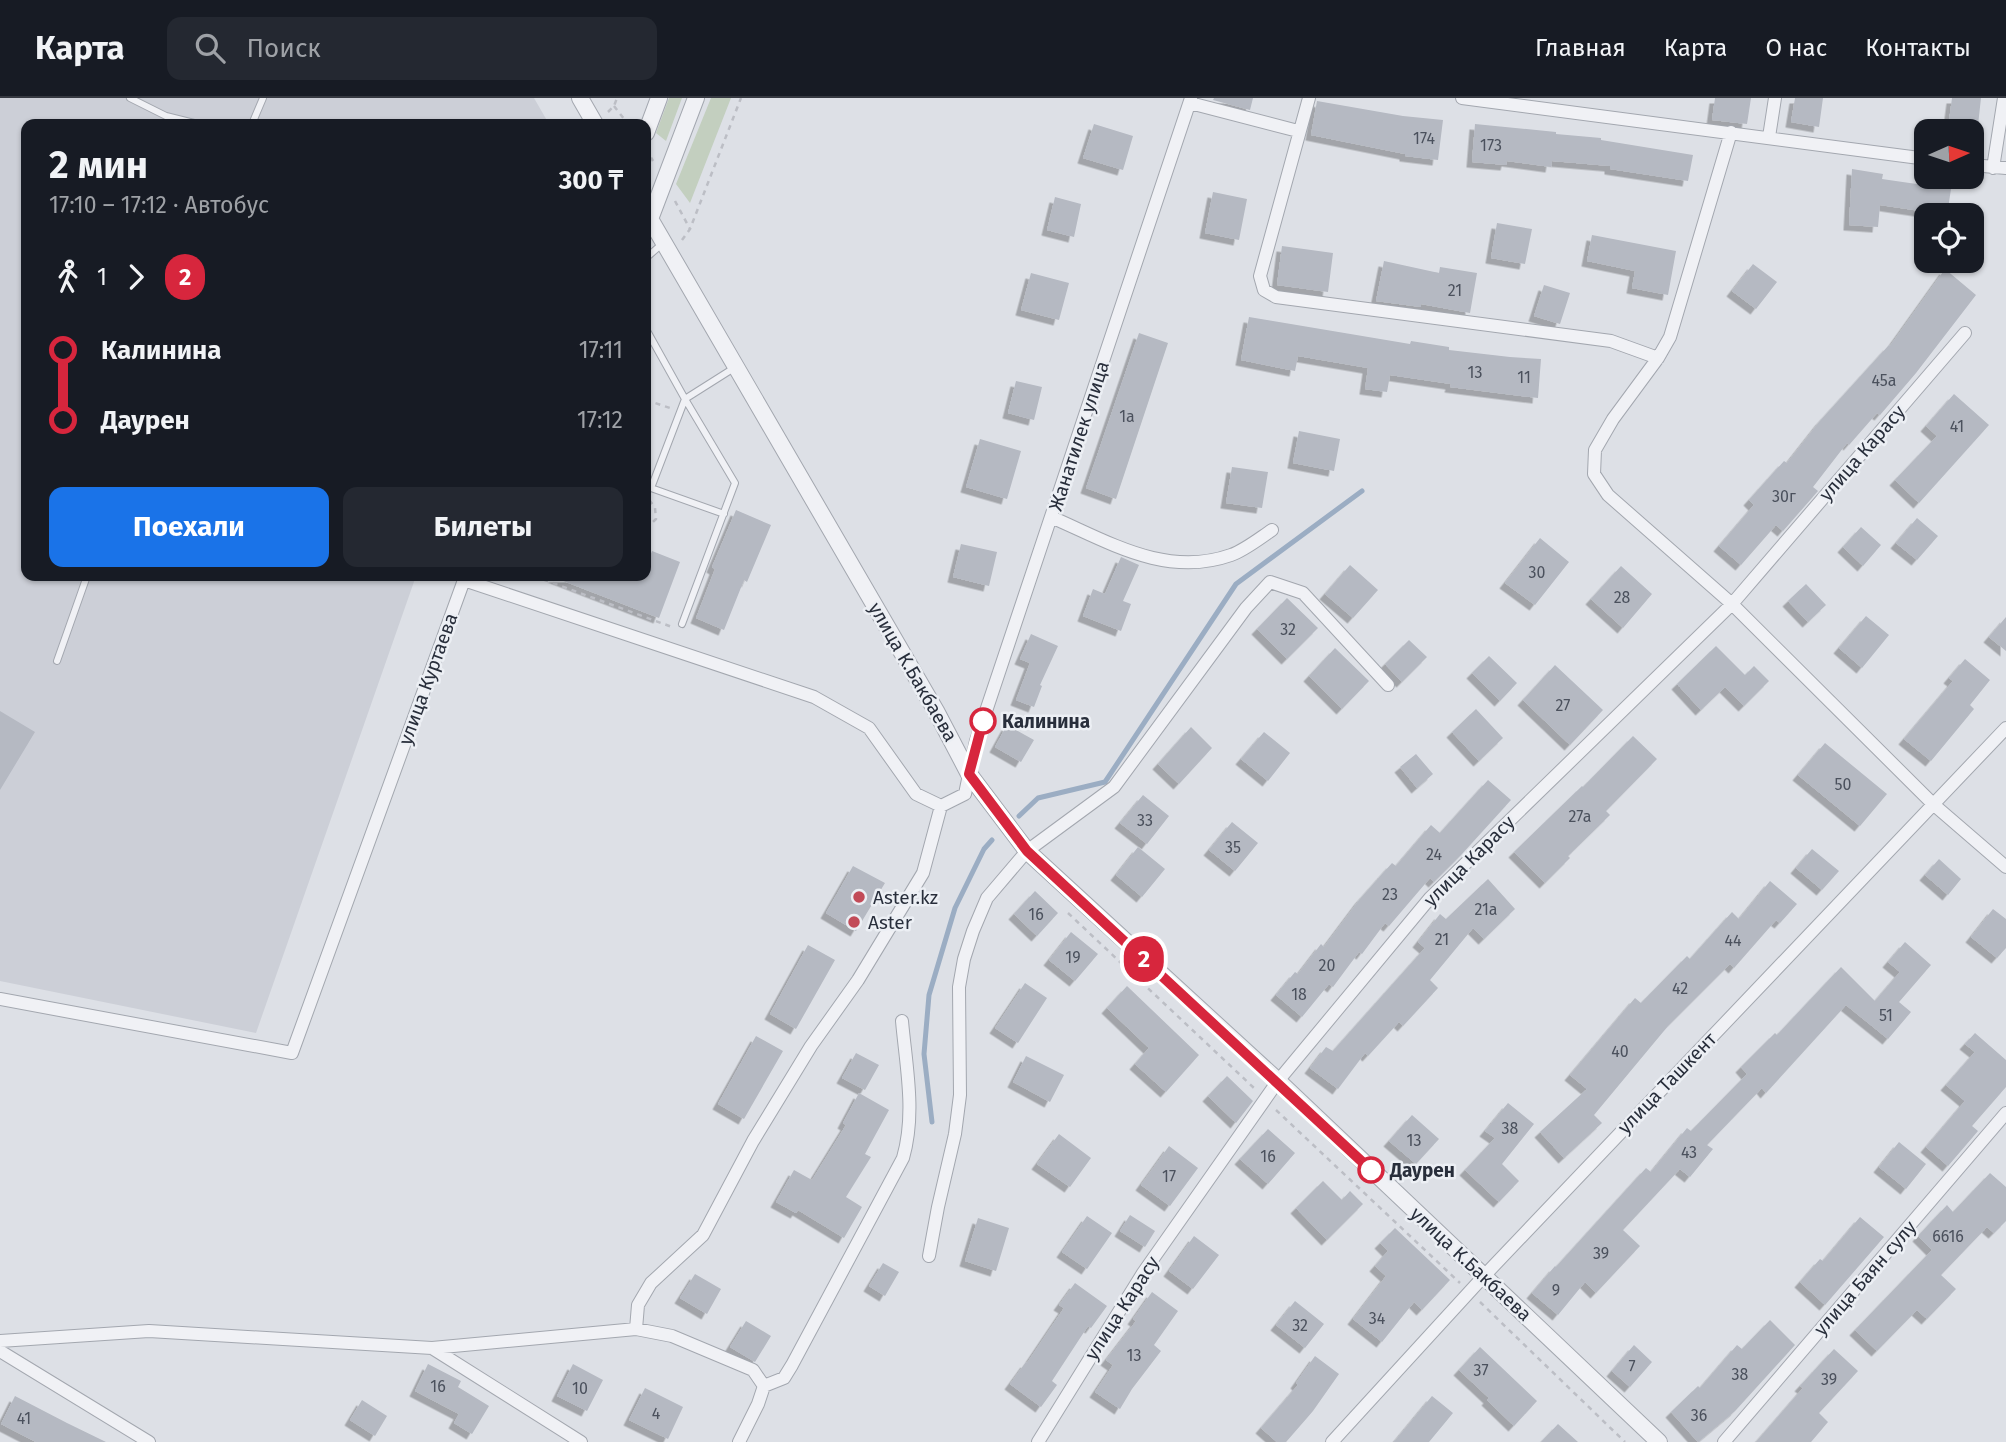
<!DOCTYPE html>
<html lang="ru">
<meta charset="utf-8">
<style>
:root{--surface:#171b24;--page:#242831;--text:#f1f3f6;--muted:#9ea1a6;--line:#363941;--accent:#1a73e8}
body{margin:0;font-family:"Fira Sans",sans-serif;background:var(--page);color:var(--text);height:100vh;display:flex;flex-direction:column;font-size:26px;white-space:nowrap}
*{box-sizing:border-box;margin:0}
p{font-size:23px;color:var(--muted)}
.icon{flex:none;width:38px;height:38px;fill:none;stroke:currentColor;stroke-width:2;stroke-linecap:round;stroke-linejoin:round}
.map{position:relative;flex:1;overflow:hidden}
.panel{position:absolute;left:21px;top:21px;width:630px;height:462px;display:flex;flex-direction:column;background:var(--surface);border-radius:14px;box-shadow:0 2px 5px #0004}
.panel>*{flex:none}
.badge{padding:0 14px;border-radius:23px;font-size:24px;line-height:46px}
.needle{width:46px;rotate:87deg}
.buttons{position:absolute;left:1914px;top:21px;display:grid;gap:14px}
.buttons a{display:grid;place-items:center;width:70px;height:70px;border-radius:14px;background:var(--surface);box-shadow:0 2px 5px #0004;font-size:35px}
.map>.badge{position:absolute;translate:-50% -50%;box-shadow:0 0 0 4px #fff}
.legs{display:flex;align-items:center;gap:10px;height:77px;padding:0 28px;font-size:23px}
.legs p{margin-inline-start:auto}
.overview{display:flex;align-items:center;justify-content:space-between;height:119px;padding:0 28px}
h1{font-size:38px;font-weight:700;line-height:52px}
.primary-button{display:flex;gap:14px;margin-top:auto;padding:14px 28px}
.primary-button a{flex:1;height:80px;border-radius:14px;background:var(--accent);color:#fff;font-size:28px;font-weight:700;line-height:80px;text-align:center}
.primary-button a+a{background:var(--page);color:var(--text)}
ul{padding:0 28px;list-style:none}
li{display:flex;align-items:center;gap:24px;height:70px;font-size:26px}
li i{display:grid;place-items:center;width:10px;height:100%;margin:0 9px;background:currentColor}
li i::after{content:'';width:18px;height:18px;margin:-9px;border:5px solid;border-radius:50%;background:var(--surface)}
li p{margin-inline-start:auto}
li:first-child i{background:linear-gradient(#0000 50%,currentColor 0)}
li:last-child i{background:linear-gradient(currentColor 50%,#0000 0)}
header{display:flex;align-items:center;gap:42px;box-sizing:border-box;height:98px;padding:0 35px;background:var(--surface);border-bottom:2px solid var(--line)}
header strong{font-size:33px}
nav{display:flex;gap:38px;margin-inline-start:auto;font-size:24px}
.search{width:490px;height:63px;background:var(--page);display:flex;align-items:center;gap:18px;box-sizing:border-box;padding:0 24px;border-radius:14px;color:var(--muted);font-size:26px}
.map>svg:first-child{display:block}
</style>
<header>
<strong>Карта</strong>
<div class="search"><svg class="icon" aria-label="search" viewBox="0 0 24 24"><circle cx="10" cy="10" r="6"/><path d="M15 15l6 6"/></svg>Поиск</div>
<nav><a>Главная</a><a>Карта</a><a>О нас</a><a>Контакты</a></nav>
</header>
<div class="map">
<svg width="2006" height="1344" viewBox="0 0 2006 1344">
<defs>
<filter id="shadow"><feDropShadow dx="-5.5" dy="5.5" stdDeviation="0" flood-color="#0004"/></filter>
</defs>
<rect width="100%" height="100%" fill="#dde0e6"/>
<!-- built -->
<path fill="#cccfd7" d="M0 0H534L549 26H26V478H416L256 935 0 883Z"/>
<!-- green -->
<path fill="#c3cfbf" d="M669 0H682L666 43 656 35Z
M711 0H731L690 105 676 86Z"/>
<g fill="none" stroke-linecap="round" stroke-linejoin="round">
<!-- stream -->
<path stroke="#9badc3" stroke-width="5" d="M1019 718 1038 700 1105 684 1236 486 1362 393
M932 1024 924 956 929 897 955 810 984 751 992 742"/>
</g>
<!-- building -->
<path fill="#b5b9c2" filter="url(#shadow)" d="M1214 0H1253L1250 12 1213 2Z
M1715 0H1751L1747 26 1712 22Z
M1795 0H1823L1819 29 1791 24Z
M1952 0H1981L1978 27 1949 23Z
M1317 3 1403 18 1443 22 1438 62 1405 58V56L1311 37Z
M1094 26 1133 38 1123 72 1083 60Z
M1475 26 1556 34V36L1601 40V42L1693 57 1688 83 1610 71V68L1552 63 1551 69 1507 63 1506 67 1472 64Z
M1852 71 1883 76 1882 81 1951 91 1947 117 1880 107 1878 129 1849 127Z
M1213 94 1247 101 1239 142 1205 135Z
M1055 99 1081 106 1074 139 1047 132Z
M1497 125 1532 131 1525 166 1491 160Z
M1592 137 1676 153 1668 197 1632 190 1635 173 1587 163Z
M1282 148 1333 155 1328 194 1277 187Z
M1384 163 1439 175 1440 169 1477 175 1470 215 1421 206V209L1376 203Z
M1753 166 1777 184 1756 211 1732 193Z
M1945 171 1976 197 1916 275 1880 317 1877 315 1849 347 1847 345 1813 389 1818 393 1783 433 1776 427 1741 467 1719 448 1754 407 1749 402 1784 363 1787 365 1820 323 1889 247 1890 248Z
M1031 175 1069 185 1059 222 1021 212Z
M1544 187 1570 195 1560 226 1534 218Z
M1249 219 1410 246 1411 243 1449 249V252L1510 259 1541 261 1538 300 1450 289 1451 286 1390 277 1387 294 1365 291 1368 270 1298 258 1295 273 1241 262Z
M1139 235 1168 245 1116 401 1086 390Z
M1016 283 1042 289 1034 322 1008 315Z
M1954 296 1989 327 1919 405 1895 382 1937 338 1926 328Z
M1299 333 1340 341 1334 373 1293 365Z
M980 341 1021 353 1007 401 966 389Z
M1232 369 1268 374 1262 410 1226 405Z
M736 412 771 427 747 484 744 482 724 532 696 520 715 471 712 469Z
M1917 420 1938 438 1917 462 1896 445Z
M1861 429 1881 447 1863 468 1843 449Z
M1540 440 1569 464 1535 507 1505 485Z
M961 446 997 454 989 488 953 479Z
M652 453 680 464 659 520 553 479 646 478V468Z
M1121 459 1139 467 1123 503 1131 506 1121 533 1083 518 1093 491 1105 496Z
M1350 467 1378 492 1353 520 1325 496Z
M1621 468 1652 496 1623 530 1591 501Z
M1806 486 1826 507 1808 524 1788 503Z
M1287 500 1318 530 1287 561 1257 531Z
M1866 518 1889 537 1862 570 1839 550Z
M2006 519V553L1989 539Z
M1031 536 1058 548 1040 587 1042 588 1034 609 1016 602 1030 565 1020 561Z
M1409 542 1427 559 1402 584 1385 566Z
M1716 548 1745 577 1754 568 1769 583 1744 608 1725 589 1701 612 1677 586Z
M1335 550 1369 583 1342 611 1309 578Z
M1489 558 1517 585 1500 603 1472 575Z
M1965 561 1990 582 1970 607 1974 611 1931 663 1904 641 1953 583 1949 580Z
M1555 567 1603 612 1570 647 1523 602Z
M1476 611 1503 640 1479 663 1452 634Z
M0 613 35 634 0 692Z
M1007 627 1034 642 1021 664 995 649Z
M1191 629 1212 650 1179 686 1158 666Z
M1264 634 1290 655 1268 683 1241 661Z
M1633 638 1657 661 1606 713 1610 717 1568 758 1570 760 1545 785 1514 754 1582 688 1583 689Z
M1825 645 1887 696 1860 728 1798 677Z
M1416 656 1433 676 1417 690 1400 669Z
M1488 682 1511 702 1461 757 1434 784 1430 780 1389 828 1385 825 1362 856 1359 854 1333 889 1329 886 1302 919 1276 897 1295 874 1298 876 1321 846 1324 849 1360 801 1392 765 1396 768 1431 727 1440 735Z
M1143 697 1169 718 1147 746 1120 725Z
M1232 724 1258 745 1235 773 1209 752Z
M1138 749 1165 771 1142 799 1116 777Z
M1812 751 1839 773 1822 792 1796 770Z
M1939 761 1961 781 1948 797 1925 777Z
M853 768 885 785 856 833 826 815Z
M1488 781 1515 811 1484 841 1473 830 1430 882 1438 890 1403 928 1399 924 1368 958 1365 955 1338 991 1310 970 1326 949 1333 953 1425 850 1418 844 1440 816 1446 821Z
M1770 783 1797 806 1780 825 1776 822 1734 870 1730 866 1668 928 1594 1017 1602 1025 1564 1060 1540 1034 1587 991 1570 977 1635 900 1641 905 1687 858 1690 861 1732 814 1739 821Z
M1035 793 1058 815 1037 838 1014 816Z
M1993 811 2006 821V850L1997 860 1971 839Z
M1071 834 1098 856 1075 883 1049 862Z
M1905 844 1931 867 1899 904 1911 914 1888 941 1846 907 1766 995 1762 990 1707 1047 1713 1051 1690 1079 1680 1071 1623 1132 1640 1148 1596 1195 1585 1184 1558 1217 1532 1195 1555 1168 1556 1169 1646 1070 1651 1074 1687 1030 1691 1033 1747 976 1741 969 1775 935 1777 937 1841 869 1875 903 1900 874 1888 864Z
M808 847 835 862 796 931 770 916Z
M1025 885 1047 900 1018 945 995 930Z
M1127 888 1199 957 1166 994 1135 966 1149 950 1107 910Z
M1975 935 2006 962V989L1972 1028 1978 1033 1948 1068 1926 1049 1965 1003 1946 987 1975 954 1965 946Z
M756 938 783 953 744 1021 718 1006Z
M856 955 879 967 865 992 842 980Z
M1026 958 1064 977 1050 1004 1013 984Z
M1227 978 1253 1003 1236 1025 1208 998Z
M859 995 889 1012 865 1056 871 1059 846 1099 862 1109 844 1140 798 1112 796 1115 776 1104 794 1072 812 1082 846 1027 843 1025Z
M1508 1005 1534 1026 1502 1066 1519 1083 1499 1104 1465 1072 1495 1040 1485 1033Z
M1412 1017 1439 1041 1416 1066 1389 1043Z
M1268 1031 1295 1055 1268 1086 1240 1061Z
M1059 1036 1091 1060 1070 1089 1037 1066Z
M1899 1044 1926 1066 1906 1091 1879 1069Z
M1169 1048 1198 1070 1170 1108 1141 1087Z
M1990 1075 2006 1089V1123L1994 1135 1987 1129 1941 1177 1956 1191 1927 1221 1917 1212 1877 1253 1855 1232 1932 1152 1918 1138 1947 1107 1953 1114Z
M1323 1083 1342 1102 1350 1093 1363 1106 1327 1142 1296 1110Z
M1130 1117 1155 1133 1145 1149 1120 1133Z
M1087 1118 1112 1135 1087 1171 1062 1154Z
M1860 1119 1884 1139 1825 1207 1800 1184 1820 1161 1823 1163Z
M978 1120 1009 1130 996 1173 965 1163Z
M1395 1130 1450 1182 1422 1212 1414 1204 1382 1244 1353 1221 1386 1178 1375 1168 1388 1153 1380 1145Z
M1194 1138 1219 1157 1193 1191 1169 1173Z
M883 1165 899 1174 885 1198 869 1188Z
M695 1176 721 1191 707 1216 680 1200Z
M1075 1185 1107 1208 1091 1230 1088 1228 1052 1283 1057 1287 1041 1309 1010 1286 1026 1264 1027 1265 1064 1210 1059 1207Z
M1152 1194 1178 1213 1154 1247 1161 1253 1132 1291 1120 1311 1095 1294 1113 1267 1106 1262 1136 1223 1133 1221Z
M1295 1203 1324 1226 1305 1250 1276 1227Z
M1770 1222 1795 1247 1735 1313 1698 1344 1671 1314 1698 1288 1700 1290 1737 1247 1742 1251Z
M746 1223 771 1238 755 1264 730 1249Z
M1634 1247 1652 1264 1630 1289 1612 1273Z
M1480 1249 1537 1303 1514 1328 1487 1302 1489 1300 1459 1272Z
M1834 1251 1858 1273 1819 1315 1828 1324 1811 1344H1756L1803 1290 1800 1288Z
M1315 1258 1339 1276 1313 1313 1286 1344H1277L1261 1330 1298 1287 1296 1285Z
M428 1266 461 1283 458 1289 489 1308 472 1336 454 1325 459 1316 415 1293Z
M573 1266 603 1282 587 1313 557 1298Z
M645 1290 683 1309 668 1341 629 1322Z
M15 1298 67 1325 106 1344H36L1 1326Z
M1432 1298 1453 1315 1429 1344H1394Z
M362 1302 387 1318 375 1338 350 1322Z
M1558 1326 1578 1344H1541Z"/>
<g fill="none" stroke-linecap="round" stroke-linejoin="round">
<!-- service casing -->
<g stroke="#a3a7af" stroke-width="8">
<path id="service" d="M130 0 166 18 198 26
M252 26 263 0
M646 160 662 146
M646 231 685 301 734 270
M682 526 735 385 685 301 651 390 724 416
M57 563 87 478"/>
</g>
<!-- minor casing -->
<g stroke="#a3a7af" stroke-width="14">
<path id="minor" d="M1309 0 1260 178 1264 192 1276 199 1611 243 1658 260
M1462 0 1927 61
M1190 5 1298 33
M1731 34 1670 239 1658 260 1613 321 1595 352 1594 376 1608 397 1732 506 1933 706 2006 769
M1769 39 1775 0
M1972 67 2006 70
M1993 70 2004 0
M1051 419C1109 444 1166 480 1231 457 1245 452 1260 440 1272 432
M0 901 292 955 464 482 814 599 869 630 916 696 941 708 965 696 976 643 1191 0
M929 1158 938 1109 955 1036 960 997 959 889 964 861 973 833 987 800 1027 753 1114 689 1246 510 1270 484 1303 495 1388 587
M636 1231 638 1207 651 1185 703 1137 753 1043 811 948 858 882 923 775 941 708
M0 1243 149 1233 432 1250 636 1231 672 1238 753 1272 764 1288 758 1306 739 1344
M432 1250 581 1344
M0 1253 149 1344
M764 1288 784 1280 792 1267 903 1060C916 1015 906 968 902 923
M1038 1344 1143 1175 1278 983 1430 800 1732 506 1965 235
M1332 1344 1484 1178 2006 630
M1724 1344 2006 1015"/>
</g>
<!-- tertiary casing -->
<g stroke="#a3a7af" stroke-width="18">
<path id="tertiary" d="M580 0 595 26
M646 35 659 0
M646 114 936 613 969 676 1027 753 1278 983 1659 1344
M650 121 696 0"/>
</g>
<!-- path -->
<path stroke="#bcbec5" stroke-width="2.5" stroke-dasharray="5 5" stroke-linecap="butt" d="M614 8 628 26
M608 14 614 8 617 0
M646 51 653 63
M675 103 690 131
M682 142 690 131 741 0
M646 302 670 310
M646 431 656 421 655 410 650 403
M534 478 672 529
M1068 815 1254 990
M1276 1012 1460 1185
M1480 1204 1625 1344"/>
<!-- service -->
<use href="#service" stroke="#f0f1f5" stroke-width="6"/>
<!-- minor -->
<use href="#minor" stroke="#f0f1f5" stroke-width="12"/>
<!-- tertiary -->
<use href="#tertiary" stroke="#f0f1f5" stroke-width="16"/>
</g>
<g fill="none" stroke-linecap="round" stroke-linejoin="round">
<!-- line-1 casing -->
<g stroke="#fff" stroke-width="16">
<path id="line-1" d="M983 623 969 676 1027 753 1371 1072"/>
</g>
<!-- line-1 -->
<use href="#line-1" stroke="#d7263d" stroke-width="10"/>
</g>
<!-- markers -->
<g fill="#fff" stroke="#d7263d" stroke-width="3.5">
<circle cx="983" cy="623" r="12"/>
<circle cx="1371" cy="1072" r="12"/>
</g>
<g fill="#c24b58" stroke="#eceff4" stroke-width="2.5">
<circle cx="859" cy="799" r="7"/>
<circle cx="854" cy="824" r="7"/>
</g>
<g text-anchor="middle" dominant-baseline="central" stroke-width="5" stroke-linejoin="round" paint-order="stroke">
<!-- number labels -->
<g font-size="16" fill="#4b515d">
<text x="1424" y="40">174</text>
<text x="1491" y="47">173</text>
<text x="1455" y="192">21</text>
<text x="1475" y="274">13</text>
<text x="1524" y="279">11</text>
<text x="1884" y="282">45а</text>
<text x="1127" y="318">1а</text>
<text x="1957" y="328">41</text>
<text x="1784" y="398">30г</text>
<text x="1537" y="474">30</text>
<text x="1622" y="499">28</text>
<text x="1288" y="531">32</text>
<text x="1563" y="607">27</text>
<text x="1843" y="686">50</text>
<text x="1580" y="718">27а</text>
<text x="1145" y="722">33</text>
<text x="1233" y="749">35</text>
<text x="1434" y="756">24</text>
<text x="1390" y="796">23</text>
<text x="1486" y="811">21а</text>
<text x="1036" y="816">16</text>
<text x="1442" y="841">21</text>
<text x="1733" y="842">44</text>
<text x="1073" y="859">19</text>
<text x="1327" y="867">20</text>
<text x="1680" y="890">42</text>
<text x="1299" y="896">18</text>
<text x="1886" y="917">51</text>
<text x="1620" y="953">40</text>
<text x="1510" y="1030">38</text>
<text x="1414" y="1042">13</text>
<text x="1689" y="1054">43</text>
<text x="1268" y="1058">16</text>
<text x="1169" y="1078">17</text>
<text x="1948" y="1138">6616</text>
<text x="1601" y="1155">39</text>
<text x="1556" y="1192">9</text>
<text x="1377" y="1220">34</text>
<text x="1300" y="1227">32</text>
<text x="1134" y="1257">13</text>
<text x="1632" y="1268">7</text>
<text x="1481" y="1272">37</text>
<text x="1740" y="1276">38</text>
<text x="1829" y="1281">39</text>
<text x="438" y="1288">16</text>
<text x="580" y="1290">10</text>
<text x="656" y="1315">4</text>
<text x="1699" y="1317">36</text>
<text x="24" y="1320">41</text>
</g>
<!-- street labels -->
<g font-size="19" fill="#282e3b" stroke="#eceff4">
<text transform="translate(1079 338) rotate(-72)">Жанатилек улица</text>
<text transform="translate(1862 355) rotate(-49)">улица Карасу</text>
<text transform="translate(913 574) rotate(60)">улица К.Бакбаева</text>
<text transform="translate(428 581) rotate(-70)">улица Куртаева</text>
<text transform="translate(1469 763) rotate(-45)">улица Карасу</text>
<text transform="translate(1667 985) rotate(-46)">улица Ташкент</text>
<text transform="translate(1471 1166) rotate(43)">улица К.Бакбаева</text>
<text transform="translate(1865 1180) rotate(-49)">улица Баян сулу</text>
<text transform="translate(1122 1210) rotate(-57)">улица Карасу</text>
</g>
<!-- stop labels -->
<g font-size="19" font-weight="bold" fill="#282e3b" stroke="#eceff4" text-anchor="start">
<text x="1002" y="623">Калинина</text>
<text x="1390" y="1072">Даурен</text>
</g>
<!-- poi labels -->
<g font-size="19" fill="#282e3b" stroke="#eceff4" text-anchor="start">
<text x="873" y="799">Aster.kz</text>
<text x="868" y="824">Aster</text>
</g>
</g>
</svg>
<div class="buttons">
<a><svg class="needle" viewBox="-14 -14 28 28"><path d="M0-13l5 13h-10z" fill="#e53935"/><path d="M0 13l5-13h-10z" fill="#9ea1a6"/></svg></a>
<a><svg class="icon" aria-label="locate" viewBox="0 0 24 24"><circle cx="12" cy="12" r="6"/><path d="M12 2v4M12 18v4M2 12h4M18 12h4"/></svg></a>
</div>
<b class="badge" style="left:1144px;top:861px;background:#d7263d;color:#fff">2</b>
<section class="panel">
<div class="overview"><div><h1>2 мин</h1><p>17:10 – 17:12 · Автобус</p></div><b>300 ₸</b></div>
<div class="legs"><svg class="icon" aria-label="walk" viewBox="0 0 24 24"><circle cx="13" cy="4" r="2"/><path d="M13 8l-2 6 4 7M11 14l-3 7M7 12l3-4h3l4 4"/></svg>1<svg class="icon" aria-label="forward" viewBox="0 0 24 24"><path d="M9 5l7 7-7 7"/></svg><b class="badge" style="background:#d7263d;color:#fff">2</b></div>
<ul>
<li><i style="color:#d7263d"></i><b>Калинина</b><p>17:11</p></li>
<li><i style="color:#d7263d"></i><b>Даурен</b><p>17:12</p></li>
</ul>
<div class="primary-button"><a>Поехали</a><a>Билеты</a></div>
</section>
</div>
